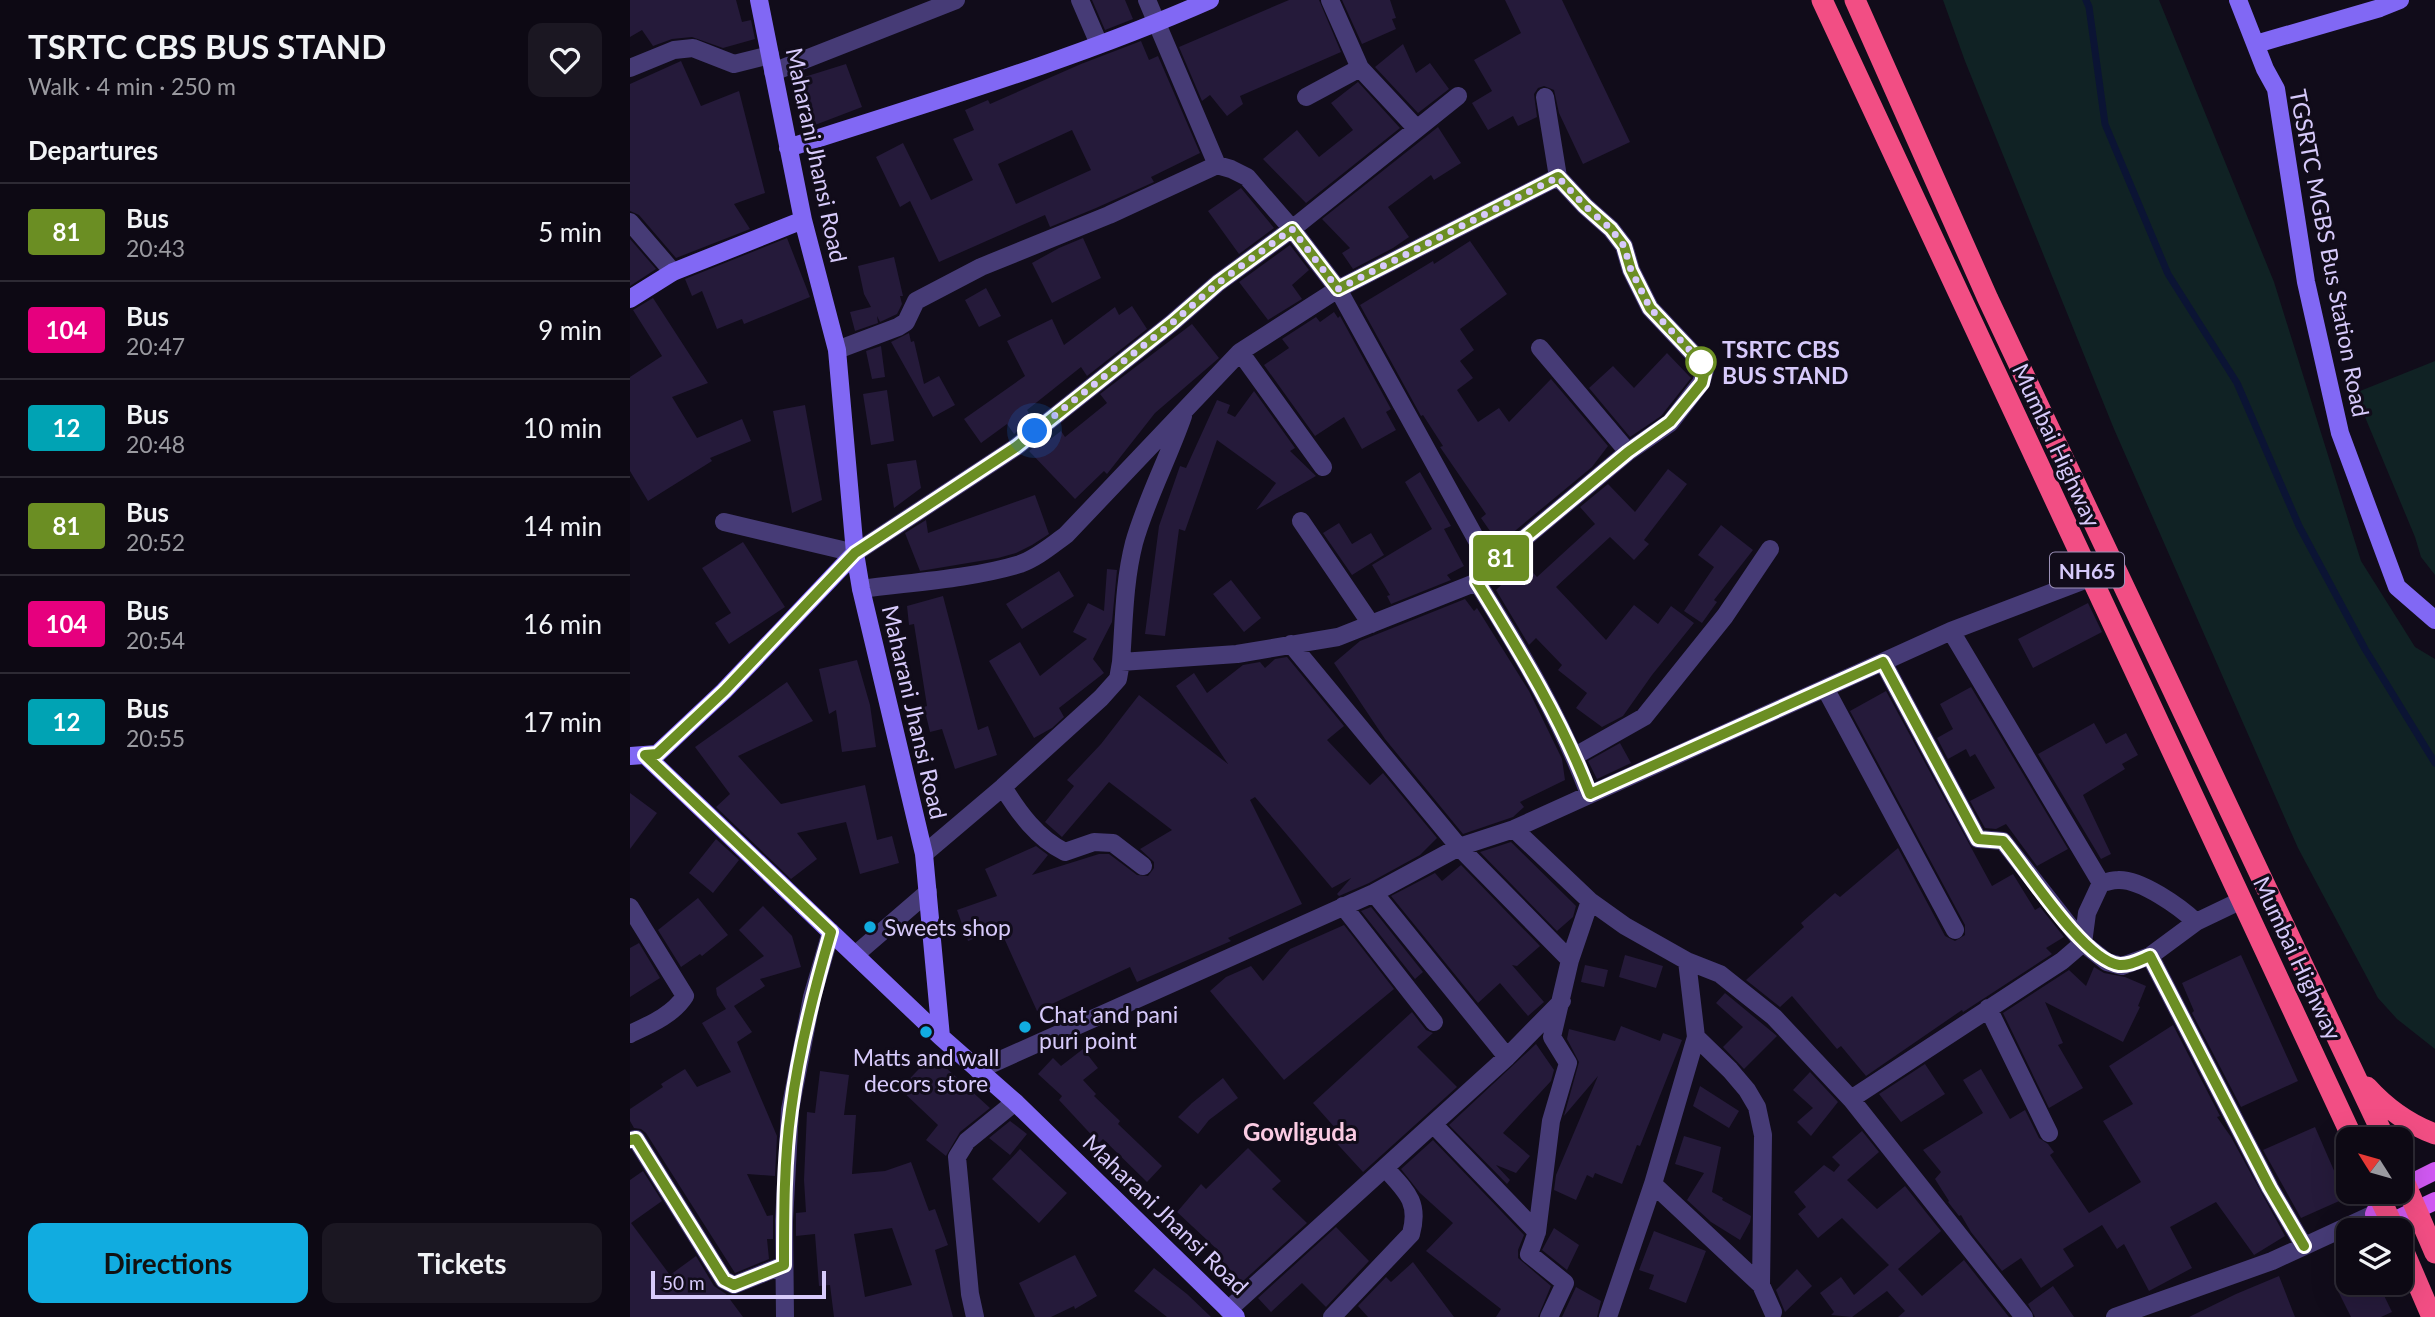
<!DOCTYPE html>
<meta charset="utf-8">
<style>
:root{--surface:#0d0914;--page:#1b1722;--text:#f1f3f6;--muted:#9a9aa0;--line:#2d2a34;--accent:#11ace0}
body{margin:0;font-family:Lato,sans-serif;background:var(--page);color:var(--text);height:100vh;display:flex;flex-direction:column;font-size:26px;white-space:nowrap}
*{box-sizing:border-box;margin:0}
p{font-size:23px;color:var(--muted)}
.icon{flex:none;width:38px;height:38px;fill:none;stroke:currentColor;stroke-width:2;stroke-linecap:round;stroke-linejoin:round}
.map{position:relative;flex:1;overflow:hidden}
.sheet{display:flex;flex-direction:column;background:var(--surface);width:630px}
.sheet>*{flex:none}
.badge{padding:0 14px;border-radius:5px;font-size:24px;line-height:46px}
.needle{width:46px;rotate:307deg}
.buttons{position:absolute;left:1706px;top:1127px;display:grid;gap:14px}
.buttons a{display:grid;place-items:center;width:77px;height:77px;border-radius:14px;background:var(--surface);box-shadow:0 7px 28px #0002,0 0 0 2px var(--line);font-size:35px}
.scale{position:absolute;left:21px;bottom:18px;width:175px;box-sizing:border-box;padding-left:7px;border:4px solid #d7cafb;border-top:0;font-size:19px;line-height:24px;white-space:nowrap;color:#d7cafb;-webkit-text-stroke:5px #110c1a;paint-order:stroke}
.you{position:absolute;width:35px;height:35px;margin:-18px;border:5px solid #fff;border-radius:50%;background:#1a73e8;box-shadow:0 0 0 10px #1a73e833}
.map>.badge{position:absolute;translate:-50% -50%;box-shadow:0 0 0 4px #fff}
h2{padding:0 28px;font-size:26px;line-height:63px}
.round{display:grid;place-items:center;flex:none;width:74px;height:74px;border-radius:14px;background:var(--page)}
.overview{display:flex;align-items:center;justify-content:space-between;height:119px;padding:0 28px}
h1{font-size:33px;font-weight:700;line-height:52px}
.action{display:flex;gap:14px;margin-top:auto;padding:14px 28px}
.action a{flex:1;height:80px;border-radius:14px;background:var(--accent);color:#111;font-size:28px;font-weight:700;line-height:80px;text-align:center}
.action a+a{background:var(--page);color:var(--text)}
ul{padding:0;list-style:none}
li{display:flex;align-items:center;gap:21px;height:98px;padding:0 28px;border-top:2px solid var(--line)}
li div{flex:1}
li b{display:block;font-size:26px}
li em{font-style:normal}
li .badge{min-width:77px;font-weight:700;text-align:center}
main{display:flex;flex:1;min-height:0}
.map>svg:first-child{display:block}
</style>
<main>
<section class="sheet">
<div class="overview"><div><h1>TSRTC CBS BUS STAND</h1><p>Walk · 4 min · 250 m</p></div><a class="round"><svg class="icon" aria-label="heart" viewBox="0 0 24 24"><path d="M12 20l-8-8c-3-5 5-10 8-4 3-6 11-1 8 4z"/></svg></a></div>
<h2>Departures</h2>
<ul>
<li><span class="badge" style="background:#6b8e23;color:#fff">81</span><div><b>Bus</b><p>20:43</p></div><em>5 min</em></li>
<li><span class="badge" style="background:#e6007e;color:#fff">104</span><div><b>Bus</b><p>20:47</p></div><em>9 min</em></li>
<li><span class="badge" style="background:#00a3b4;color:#fff">12</span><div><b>Bus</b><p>20:48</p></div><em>10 min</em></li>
<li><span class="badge" style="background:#6b8e23;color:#fff">81</span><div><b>Bus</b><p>20:52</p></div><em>14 min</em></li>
<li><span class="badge" style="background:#e6007e;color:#fff">104</span><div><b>Bus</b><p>20:54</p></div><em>16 min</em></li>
<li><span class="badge" style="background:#00a3b4;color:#fff">12</span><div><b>Bus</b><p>20:55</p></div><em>17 min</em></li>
</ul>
<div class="action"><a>Directions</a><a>Tickets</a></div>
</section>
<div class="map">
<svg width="1805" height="1317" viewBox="0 0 1805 1317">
<rect width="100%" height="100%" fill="#110c1a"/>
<!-- green -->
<path fill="#102224" d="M1313 0H1529L1644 282 1731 561 1785 647 1805 659V1049L1767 1019 1748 998 1668 848 1484 429 1335 61Z
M1805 361V575L1791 557 1785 537 1725 393Z"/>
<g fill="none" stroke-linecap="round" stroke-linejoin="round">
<!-- stream -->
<path stroke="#0b1434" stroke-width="7" d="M1456 0 1459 7 1475 124 1538 274 1607 383 1669 526 1735 649 1805 763"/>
</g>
<!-- building -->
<path fill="#251a3a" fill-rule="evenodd" d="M0 0H106L112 22 121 20 125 39 93 48 62 37 42 39 23 46 12 30 0 37Z
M462 0H495L503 19 475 30Z
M659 0H689L711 52 610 96 613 104 597 116 580 95 572 101 549 47Z
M712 0H760L766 18 762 19 766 29 732 44Z
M875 0H932L1000 142 953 164 929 113 924 90 914 86 908 88 904 94 907 117 888 126 883 116 858 130 842 103 862 91 844 60 891 33Z
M511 41 519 60 528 56 570 153 521 177 524 182 466 208 420 227 415 215 309 262 280 201 270 207 246 157 273 143 301 200 343 180 323 139 344 130 335 110 358 100 360 104 451 64ZM442 130 461 170 386 204 368 164Z
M773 44 786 73 800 63 819 89 788 113 745 67Z
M51 61 71 106 109 91 135 193 104 204 120 229 46 258 9 215 0 211V84Z
M216 64 232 107 185 125 171 78Z
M728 82 770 128 676 203 633 159 667 130 689 157 723 130 701 103Z
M808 127 831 163 804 180 801 175 758 207 779 237 763 248 723 269 712 253 720 248 692 219Z
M611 188 644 228 609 254 578 211Z
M157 238 180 297 114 324 112 319 87 329 72 291 62 296 55 279Z
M453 238 471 278 422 303 402 263 429 248Z
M0 239 26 269 0 286Z
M840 241 877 294 830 329 844 350 830 361 843 378 827 390 848 422 869 408 879 422 921 379 978 446 962 467 869 544 851 518 856 514 810 447 813 446 793 415 791 416 730 305 803 261 804 264Z
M660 245 679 270 662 285 672 299 638 320 609 282Z
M264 257 273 296H270L272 304 267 314 250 322 247 316 248 323 225 331 220 312 241 307 234 294 228 266Z
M356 288 371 316 349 327 335 300Z
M23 298 78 383 42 397 67 438 112 419 121 441 80 458 82 461 18 501 0 471V377L32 356 3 310Z
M502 306 517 329 457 376 451 367 397 410 403 419 384 434 377 424 351 443 334 419 395 376 377 341 422 319 434 345 485 307 489 315Z
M704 312 708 318 710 316 761 409 756 412 766 430 732 449 714 417 685 436 634 365 659 348 652 339 686 317 690 322Z
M562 324 589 358 525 413 477 474 474 471 445 499 399 451 416 438 418 441 431 431 435 437 477 403 470 394Z
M279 333 281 342 284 341 294 384 309 376 325 405 303 417 261 342Z
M251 346 255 377 242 379 236 351Z
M1037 353 1061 378 1031 416 1000 437 959 388 983 366 1004 388Z
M257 390 264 441 241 445 233 394Z
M624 391 665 448 660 451 686 476 626 510 646 483 587 440 555 531 549 529 535 636 515 634 529 526 550 466 556 468 587 400 600 405 597 413 605 417Z
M175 405 192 500 162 513 143 411Z
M286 460 291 488 264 508 257 464Z
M1038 469 1057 484 1014 540 1019 544 1004 560 980 537 926 587 976 640 1004 605 1028 624 1041 606 1064 623 1022 675 993 716 972 727 946 708 957 693 928 670 932 665 906 638 899 645 866 590 894 563 907 577 965 524 950 507 978 484 1005 512Z
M790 472 821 526 814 529 834 566 817 575 821 580 761 604 757 596 760 595 742 565 802 529 775 482Z
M405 495 419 534 402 545 386 553 368 558 290 571 275 533 296 520 298 533Z
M709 523 722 544 741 533 754 555 722 575 693 533Z
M1091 525 1123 550 1084 600 1087 602 1072 623 1054 611 1084 567 1068 555Z
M113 542 155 607 99 644 85 623 101 613 72 568Z
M477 569 487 570 482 622 463 659 474 673 429 708 434 717 422 728 404 738 359 661 390 642 410 676 457 639 443 632 458 603 474 611Z
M429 571 444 596 392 629 376 604Z
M601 580 631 618 614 632 583 594Z
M313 596 348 730 358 726 367 755 325 769 312 729 300 732 294 707 297 706 284 624 279 625 277 606Z
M835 599 844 611 847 608 899 691 932 759 935 780 890 802 894 807 883 817 833 834 755 739 704 663 730 641Z
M1458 603 1472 632 1403 668 1388 639Z
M657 657 714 726 697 740 740 785 753 773 807 838 790 855 739 883 709 896 707 894 721 878 702 888 625 797 620 800 672 904 598 938 601 941 507 982 500 967 407 1011 370 929 338 941 327 910 367 896 355 869 406 846 418 855 402 875 469 854H479L507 875 518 876 524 868V862L510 849 542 830 479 782 432 837 415 822 444 786 437 780 471 744 509 695 598 764 546 686 564 673 577 693 613 665 630 662 635 668 645 659Z
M227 660 240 705 246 747 212 752 206 710 199 714 189 669Z
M157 682 183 721 108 756 151 804 235 785 247 840 262 836 269 863 230 874 216 822 167 833 187 859 161 879 86 807 100 794 65 747Z
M1341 687 1438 849 1407 866 1376 824 1366 829 1355 828 1340 801 1365 788 1345 754 1340 757 1336 749 1318 759 1307 738 1323 729 1310 704Z
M1256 691 1362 886 1383 874 1405 910 1410 907 1434 937 1416 948 1422 954 1333 1012 1332 1010 1236 1076 1211 1046 1207 1049 1162 996 1150 1007 1116 980 1174 927 1171 923 1205 893 1210 897 1268 848 1315 936 1325 941 1335 935V925L1220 711Z
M1464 723 1476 744 1496 733 1508 755 1492 764 1495 769 1453 795 1481 854 1471 859 1408 754Z
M990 743 1001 763 967 779 958 761Z
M0 793 27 813 0 849Z
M86 839 109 860 83 893 59 873Z
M881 842 946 906 943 917 927 931 850 852Z
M831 865 910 946 887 966 882 965 914 1002 898 1016 870 983 848 1003 761 896 805 873 812 881Z
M68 898 98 935 72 956 70 954 51 967 28 930Z
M133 906 162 936 171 967 130 979 135 986 104 1006 122 1032 107 1042 147 1136 145 1176 117 1174 137 1216 143 1215V1239H137L139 1259 105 1273 16 1133 11 1129 4 1128 0 1121V1109L33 1087 31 1084 55 1069 67 1087 101 1072 72 1023 96 1009 87 995 86 988 134 956 109 930Z
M741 907 793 972 785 979 731 911Z
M714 925 764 989 654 1080 580 991 596 977 621 966 633 981 660 949Z
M9 943 30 978 0 997V948Z
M995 955 1033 966 1026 988 989 977Z
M1611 955 1668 1081 1611 1107 1562 1013 1564 1011 1552 983Z
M955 965 978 970 974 987 951 982Z
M1464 967 1474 973 1495 977 1516 986 1508 1006 1510 1007 1493 1042 1415 1002 1433 1043 1428 1045 1453 1088 1419 1108 1373 1013 1439 970 1456 986Z
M1095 993 1147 1036 1114 1069 1093 1047 1113 1027 1086 1003Z
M782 1012 796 1030 803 1033 787 1047 827 1087 733 1172 700 1136 707 1130 683 1103Z
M1543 1025 1590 1116 1587 1117 1601 1137 1655 1236 1624 1255 1586 1202 1540 1227 1562 1268 1519 1291 1494 1244 1487 1249 1472 1225 1433 1249 1444 1266 1411 1288 1391 1258 1372 1271 1341 1232 1331 1215 1329 1216 1318 1202 1319 1201 1305 1179 1311 1172 1293 1150 1353 1113 1333 1080 1351 1069 1380 1119 1395 1110 1409 1138 1418 1144 1424 1152 1420 1155 1459 1213 1511 1182 1473 1121 1503 1104 1479 1066Z
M991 1026 1030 1041 1033 1033 1052 1040 1010 1146 1007 1145 992 1184 965 1173 963 1178 957 1175 946 1200 924 1190 926 1175 968 1076 934 1116 949 1062 937 1039 939 1029 985 1041Z
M906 1044 924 1070 921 1081 873 1133 900 1156 886 1173 866 1165 880 1180 877 1184 819 1125Z
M453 1049 468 1068 453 1080 466 1094 464 1096 490 1121 488 1124 532 1166 517 1182 473 1139 469 1143 429 1100 432 1096 408 1074 423 1058 431 1066Z
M302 1055 360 1108 330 1132 316 1156 296 1140 308 1125 270 1089Z
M1295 1064 1315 1094 1271 1122 1249 1094Z
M190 1071 219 1075 214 1115H226L222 1174 255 1171 281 1162 299 1211 305 1209 318 1245 305 1250 323 1317H204L200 1285 189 1286 185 1234 166 1236V1213L176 1212 174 1180 177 1112 185 1113ZM262 1228 282 1285 235 1297 224 1234Z
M1180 1072 1208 1102 1181 1136 1167 1122 1183 1108 1163 1090Z
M593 1078 608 1098 579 1120 568 1134 548 1117 562 1103Z
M1070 1086 1109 1111 1099 1128 1063 1106Z
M380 1121 397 1134 380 1155 359 1138Z
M1685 1127 1716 1198 1671 1218 1633 1150Z
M1232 1131 1249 1152 1217 1180 1247 1209 1275 1186 1311 1231 1268 1269 1292 1296 1334 1260 1379 1317H1268L1275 1311 1257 1291 1222 1317 1201 1315 1204 1312 1190 1293 1211 1277 1224 1295 1259 1265 1212 1218 1188 1238 1168 1214 1176 1207 1164 1192 1194 1165 1204 1172 1210 1165 1202 1157Z
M1054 1136 1091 1147 1082 1192 1093 1198 1092 1200 1121 1216 1120 1222 1110 1240 1081 1222 1057 1200 1074 1173 1045 1164Z
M803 1140 894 1235 888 1250V1258L921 1286 908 1317H866L871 1309 796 1251 823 1223 790 1193 771 1169Z
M618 1148 651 1181 642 1189 677 1223 612 1282 589 1258 592 1254 547 1212 571 1184 576 1189Z
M390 1149 437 1193 409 1223 362 1179Z
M13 1171 32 1201 1 1223 40 1275 66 1256 84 1286 96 1294 113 1317H0V1180Z
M706 1227 739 1261 696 1307 672 1283 641 1312 628 1298Z
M924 1228 949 1245 937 1270 912 1250Z
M1024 1231 1076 1251 1056 1303 1019 1289 1024 1275 1009 1270Z
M445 1255 467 1296 445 1309 444 1306 421 1317H405L389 1283Z
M783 1262 824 1317H738L728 1306 756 1277 761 1282Z
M524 1268 557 1294 581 1317H537L504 1291Z
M1167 1269 1182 1286 1155 1312 1146 1290Z
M1649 1276 1665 1317H1559L1606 1294Z
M1704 1283H1748L1762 1312 1751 1317H1721Z
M1423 1286 1444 1317H1405L1398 1304Z
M946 1287 971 1301 967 1317H932Z"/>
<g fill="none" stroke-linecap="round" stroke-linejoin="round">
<!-- street -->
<path stroke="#463b76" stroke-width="18" d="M450 0 469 44
M517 0 587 165 601 169 617 177 662 229 828 96
M700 0 730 68 787 129
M0 68 44 50 63 48 104 64 140 55
M143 72 326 0
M676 97 730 68
M915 97 928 177 955 206 981 229 994 246 1001 270 1020 308 1071 362 1075 370 1071 383 1040 423 998 452 861 566 847 582C890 651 931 718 959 794
M0 222 43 272
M910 348 998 452
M207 350 268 327 276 322 286 301 351 267 479 215 587 165
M610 352 693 467
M671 521 741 624
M94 522 225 553 386 447 542 323 588 283 662 229 708 289 861 566
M231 589C283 582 340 579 390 564 407 558 422 545 436 535L610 352 708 289 928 177
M1321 631 1471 883C1477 882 1483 880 1488 880 1511 879 1550 907 1566 922
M661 644 829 847 940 960
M491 662C494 622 494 582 504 543 516 500 538 459 553 416
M1195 688 1325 930
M945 756 1014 717 1095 616 1140 549
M373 787C389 813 407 838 435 852L464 842 483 843 513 866
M884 829 960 901 995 926 1057 961 1090 974 1144 1017 1221 1099 1394 1317
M294 854 373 787 471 698 488 679 491 662 607 654 708 637 847 582
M1471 883 1457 913 1453 943 1477 962 1492 966 1520 956 1566 922 1612 900
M744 893 877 1057
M713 906 804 1022
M0 907 55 996C43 1015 19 1025 0 1034
M225 955 298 892
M1520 956 1640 1188 1674 1246
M1057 961 1066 1037 1023 1184 1131 1285
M1358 1008 1419 1133
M1066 1037 1100 1070 1117 1090 1127 1107 1133 1135 1131 1285 1143 1312
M348 1070 744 893 829 847 884 829 1321 631 1486 568
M1221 1099 1432 961 1453 943 1373 841 1348 839 1253 662
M803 1124 907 1232
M0 1140 6 1139 94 1280 104 1285 154 1265
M598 1310 877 1057 932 1001
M155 1317 154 1221 160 1110 182 997 201 932
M345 1317 340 1294 327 1157 337 1141 385 1102
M702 1317 781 1234C790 1202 776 1191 755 1168
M919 1317 935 1283 899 1254 907 1232 921 1121 938 1063 922 1037 940 960 960 901
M978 1317 1023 1184
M1485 1317 1642 1261 1744 1214"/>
<!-- secondary -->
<path stroke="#8168f4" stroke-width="18" d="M129 0 173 220 207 350 225 553 231 589 294 854 311 1037 385 1102 606 1317
M1608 0 1635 69 1646 89 1676 282 1710 433 1767 587 1805 620
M1626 44 1750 8 1770 0
M158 148C300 102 444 60 580 0
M0 299 43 272 173 220
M15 755 311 1037
M0 756 27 754 94 691 225 553"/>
<!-- primary -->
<path stroke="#d059f2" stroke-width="18" d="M1771 1188 1805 1171
M1764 1192 1751 1199 1744 1214 1761 1222 1805 1201"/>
<!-- highway -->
<path stroke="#f24e84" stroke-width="21" d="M1192 0 1723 1139
M1225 0 1358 299 1755 1139
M1737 1087C1756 1108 1778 1124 1805 1134
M1771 1174 1805 1253
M1747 1192 1765 1230
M1771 1245 1802 1317"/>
</g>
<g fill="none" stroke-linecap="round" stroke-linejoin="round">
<!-- line casing -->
<g stroke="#fff" stroke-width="16">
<path id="line" d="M0 1140 6 1139 94 1280 104 1285 154 1265C154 1214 154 1160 161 1110 169 1049 184 990 201 932L15 755 27 754 94 691 225 553 386 447 542 323 588 283 662 229 708 289 928 177 955 206 981 229 994 246 1001 270 1020 308 1071 362 1075 370 1072 383 1040 422 998 452 861 566 847 582C890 652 931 718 960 794L1253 662 1348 839 1373 841C1397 870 1454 960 1489 965 1499 966 1510 960 1520 956L1640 1188 1674 1246"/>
</g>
<!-- line -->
<use href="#line" stroke="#6b8e23" stroke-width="10"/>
<!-- walk -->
<path stroke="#d7cafb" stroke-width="7" stroke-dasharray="0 12.6" d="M405 431 542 323 588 283 662 229 708 289 928 177 955 206 981 229 994 246 1001 270 1020 308 1071 362"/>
</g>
<!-- markers -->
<circle fill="#fff" stroke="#6b8e23" stroke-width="3.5" cx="1071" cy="362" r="14"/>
<g fill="#11ace0" stroke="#110c1a" stroke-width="2.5">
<circle cx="240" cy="927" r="7"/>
<circle cx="395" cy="1027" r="7"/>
<circle cx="296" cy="1032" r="7"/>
</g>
<g text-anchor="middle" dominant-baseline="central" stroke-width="6" stroke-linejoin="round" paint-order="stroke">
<!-- shield labels -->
<rect fill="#110c1a" stroke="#9c91b8" stroke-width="2" x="1420" y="552.5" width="74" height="35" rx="5"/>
<g font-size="21" font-weight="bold" fill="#d7cafb">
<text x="1457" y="570">NH65</text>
</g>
<!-- street labels -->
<g font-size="23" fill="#d7cafb" stroke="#110c1a">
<text transform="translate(187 155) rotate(78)">Maharani Jhansi Road</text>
<text transform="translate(1700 253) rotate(79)">TGSRTC MGBS Bus Station Road</text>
<text transform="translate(1427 445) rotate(65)">Mumbai Highway</text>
<text transform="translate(285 712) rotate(77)">Maharani Jhansi Road</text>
<text transform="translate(1668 958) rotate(65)">Mumbai Highway</text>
<text transform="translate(536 1214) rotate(44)">Maharani Jhansi Road</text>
</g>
<!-- stop labels -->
<g font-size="23" font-weight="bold" fill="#d7cafb" stroke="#110c1a" text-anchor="start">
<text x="1092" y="349">TSRTC CBS<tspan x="1092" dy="26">BUS STAND</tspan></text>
</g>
<!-- poi labels -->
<g font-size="23" fill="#d7cafb" stroke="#110c1a" text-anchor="start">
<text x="254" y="927">Sweets shop</text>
<text x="409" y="1014">Chat and pani<tspan x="409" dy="26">puri point</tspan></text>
<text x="296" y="1057" text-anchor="middle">Matts and wall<tspan x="296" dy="26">decors store</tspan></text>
</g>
<!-- neighbourhood labels -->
<g font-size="24" font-weight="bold" fill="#fbcbe3" stroke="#110c1a">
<text x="670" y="1131">Gowliguda</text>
</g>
</g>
</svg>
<div class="buttons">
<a><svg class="needle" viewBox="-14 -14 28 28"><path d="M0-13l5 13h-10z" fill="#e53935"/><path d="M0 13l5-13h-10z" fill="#9a9aa0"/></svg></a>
<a><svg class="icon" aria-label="layers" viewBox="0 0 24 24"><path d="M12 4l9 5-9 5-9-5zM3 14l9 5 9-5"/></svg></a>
</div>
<div class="scale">50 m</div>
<div class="you" style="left:405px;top:431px"></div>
<b class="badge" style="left:871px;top:558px;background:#6b8e23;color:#fff">81</b>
</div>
</main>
